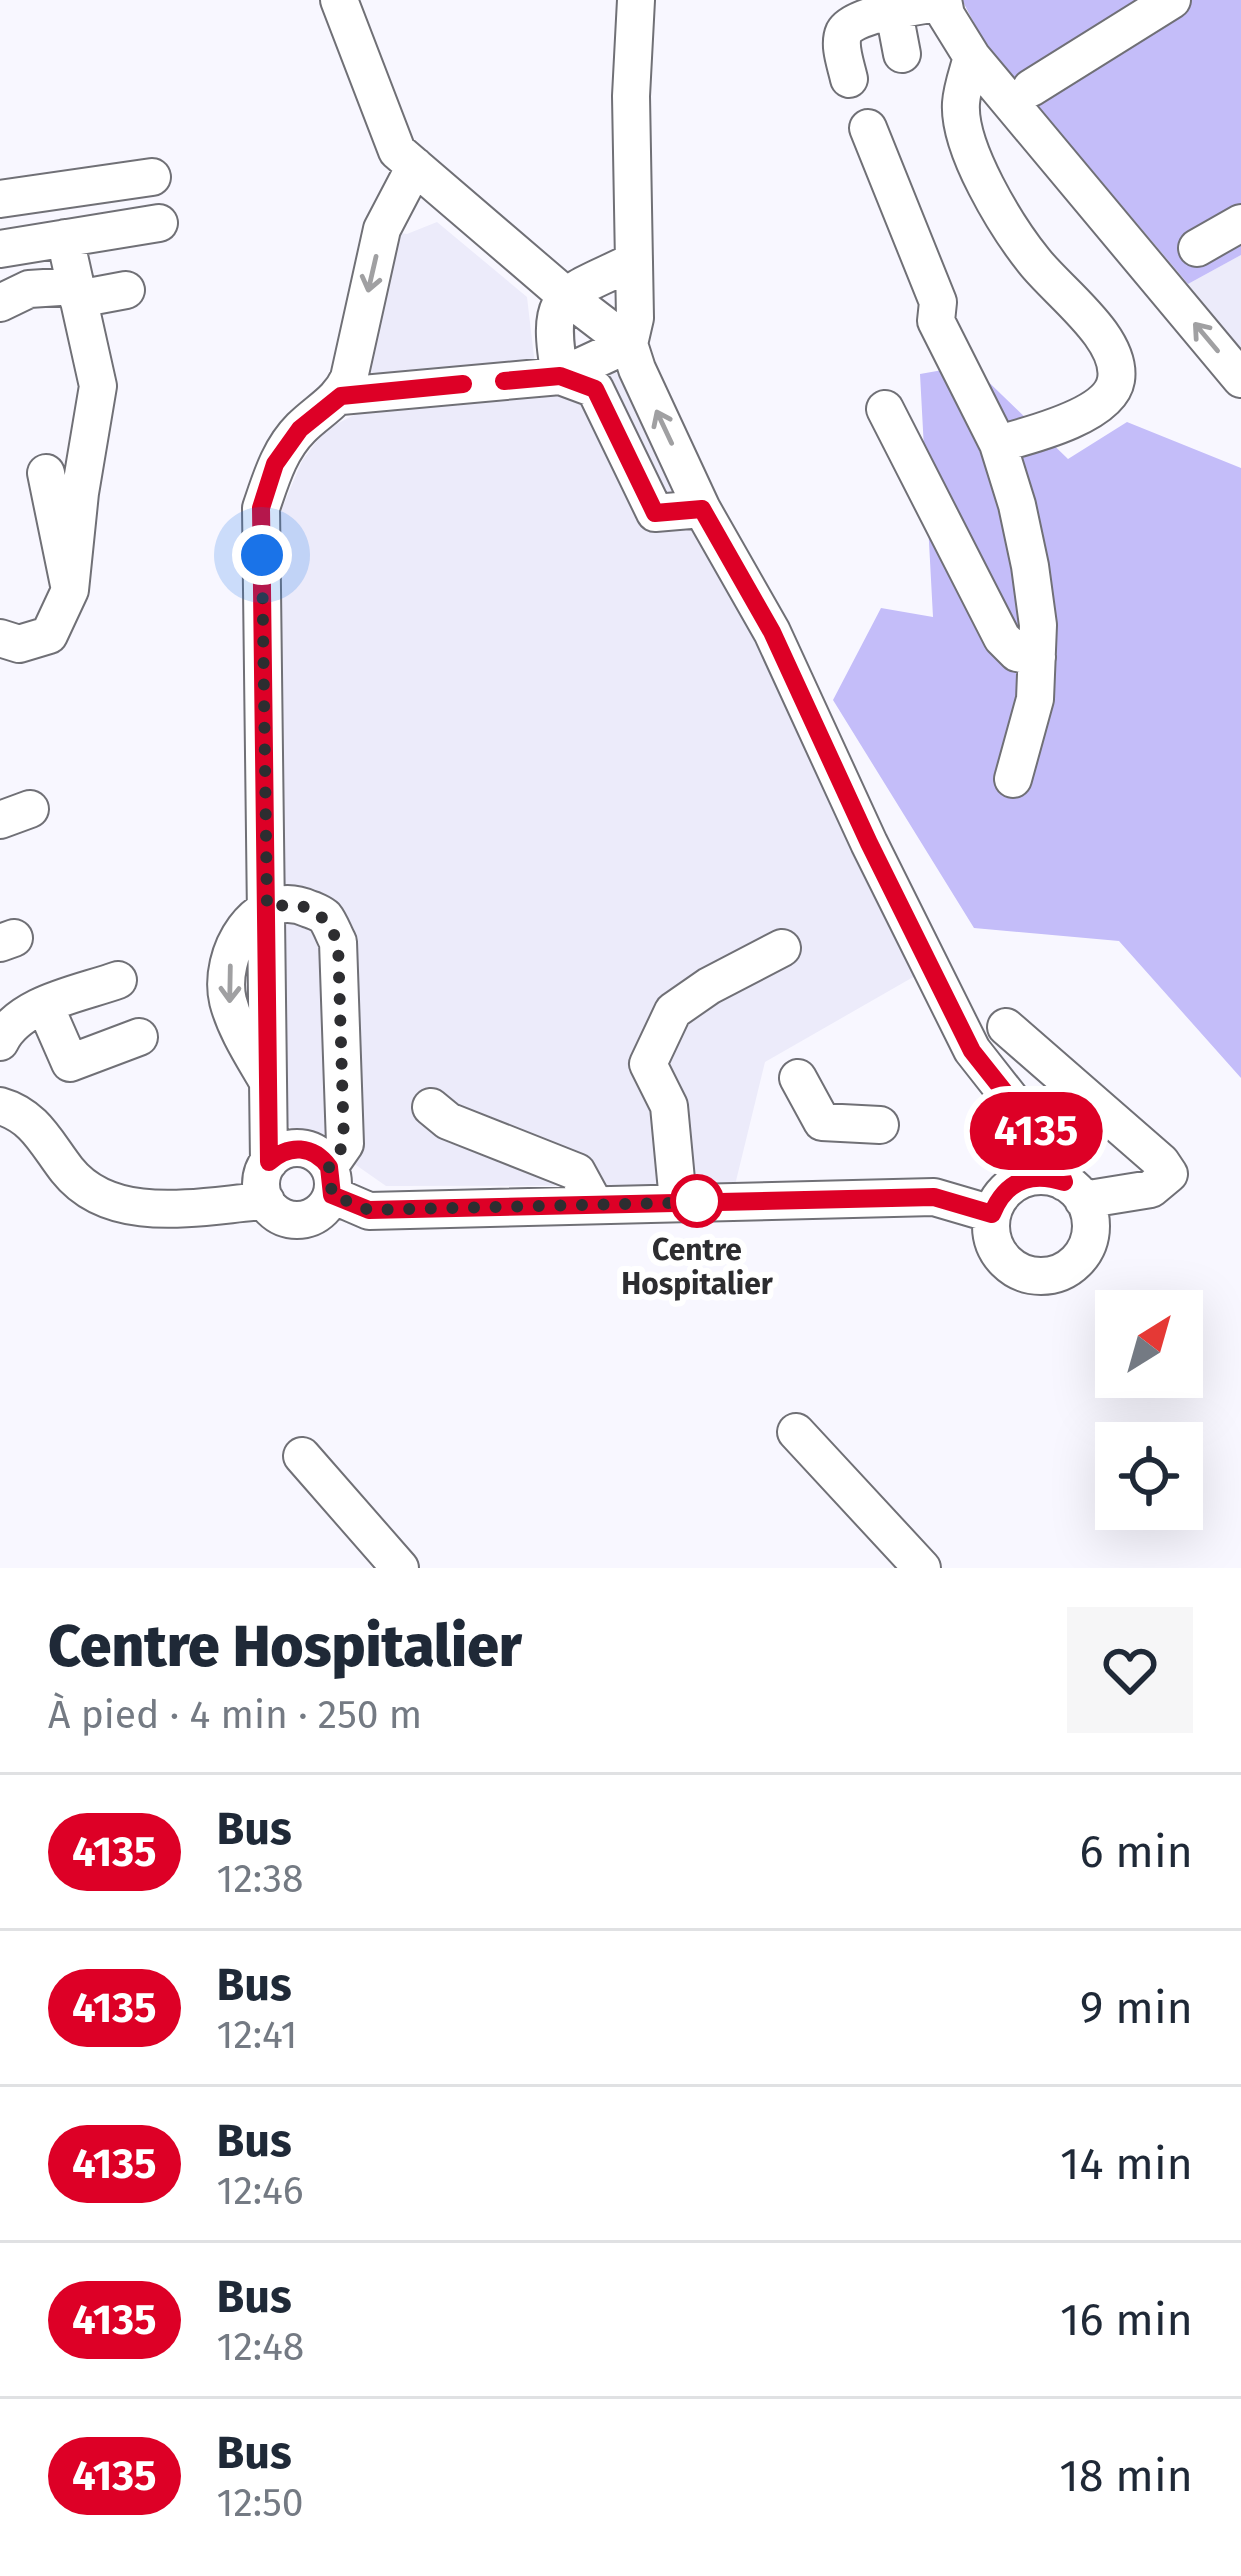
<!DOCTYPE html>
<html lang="fr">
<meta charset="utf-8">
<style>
:root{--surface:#fff;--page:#f6f6f7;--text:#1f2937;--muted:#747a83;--line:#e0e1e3}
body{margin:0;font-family:"Fira Sans",sans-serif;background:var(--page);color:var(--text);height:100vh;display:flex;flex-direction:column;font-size:45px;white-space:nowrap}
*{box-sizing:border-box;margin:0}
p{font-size:39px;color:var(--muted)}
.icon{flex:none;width:66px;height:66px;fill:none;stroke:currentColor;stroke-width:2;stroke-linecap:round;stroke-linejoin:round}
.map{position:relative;height:1568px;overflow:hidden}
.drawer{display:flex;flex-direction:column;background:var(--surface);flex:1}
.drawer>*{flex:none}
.badge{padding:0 24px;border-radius:39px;font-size:42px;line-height:78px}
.needle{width:78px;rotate:37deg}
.buttons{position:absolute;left:1095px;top:1290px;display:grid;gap:24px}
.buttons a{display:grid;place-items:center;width:108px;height:108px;border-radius:0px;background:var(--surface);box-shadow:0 12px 48px #0002;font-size:60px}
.you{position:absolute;width:60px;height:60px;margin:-30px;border:9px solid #fff;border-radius:50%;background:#1a73e8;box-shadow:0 0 0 18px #1a73e833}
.map>.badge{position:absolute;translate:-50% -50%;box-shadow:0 0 0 6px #fff}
.round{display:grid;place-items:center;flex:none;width:126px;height:126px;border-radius:0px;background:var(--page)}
.headline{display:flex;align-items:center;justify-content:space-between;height:204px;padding:0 48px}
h1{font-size:57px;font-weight:800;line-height:90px}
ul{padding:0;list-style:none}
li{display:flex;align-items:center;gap:36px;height:156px;padding:0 48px;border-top:3px solid var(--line)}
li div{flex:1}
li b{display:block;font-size:45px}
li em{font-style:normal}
li .badge{min-width:132px;font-weight:700;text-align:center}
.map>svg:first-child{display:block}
</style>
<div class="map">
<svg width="1241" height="1568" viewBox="0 0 1241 1568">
<rect width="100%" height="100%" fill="#f8f7ff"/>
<!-- built -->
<path fill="#ecebfa" d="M437 222 527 297 538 391 612 371 622 374 751 630 915 976 765 1062 735 1185 386 1186 323 1142 281 1123 275 581 280 513 302 461 325 430 356 414 392 232 407 234Z
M1241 255V351L1188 284Z"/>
<!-- green -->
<path fill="#c4bdf9" d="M962 0H1241V255L1188 284 984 42Z
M971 365 1068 459 1127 422 1241 468V1078L1119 941 974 928 833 700 881 608 933 617 920 374Z"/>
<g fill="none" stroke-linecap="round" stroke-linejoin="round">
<!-- minor casing -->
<g stroke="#707076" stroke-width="40">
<path id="minor" d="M339 0 397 151 565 295 629 344
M636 0 631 96 635 318 629 344 637 369 702 509 772 632 869 843 972 1050 1053 1153 1064 1182
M943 0 946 15 972 57 1241 379
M894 12 902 54
M972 57C968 72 962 88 961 103 958 148 1006 226 1034 261 1058 292 1123 338 1116 380 1110 416 1027 436 998 444
M849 79C846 65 838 45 844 32 854 13 922 6 943 2
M1031 88 1172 0
M868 128 938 302 936 321 998 444 1017 505 1030 566 1038 625 1035 699 1013 779
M0 199 152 177
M65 238 98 386 80 493 70 590
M1197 248 1241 223
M0 249 159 223
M78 299 126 290
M0 303 29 289 75 286
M560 376 595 389 655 513 702 509
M560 376C545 290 561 297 632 262
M341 396 560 376 629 344
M885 409 1002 638 1017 653 1037 657
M0 638 19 644 49 635 70 590 46 473
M0 820 30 809
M0 943 14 938
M45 1006 70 1063 139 1037
M1006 1027 1161 1162 1169 1174 1151 1189 1083 1200
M0 1042C19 1003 79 994 118 980
M265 1077C251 1053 235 1028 228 1001 217 955 256 885 309 909 313 910 322 914 325 917 330 923 334 935 338 942L345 1144 329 1167
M798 1078 822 1122 880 1125
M0 1106C35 1116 46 1143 67 1170 113 1228 203 1205 266 1201
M431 1107 448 1121 577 1172 595 1205
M261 1184a36 36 0 1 1 72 0a36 36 0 1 1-72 0Z
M269 1162 261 508C271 479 279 450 301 428 319 410 338 402 349 378L382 229 415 166
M991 1226a50 50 0 1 1 100 0a50 50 0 1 1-100 0Z
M332 1195 369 1211 934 1197 992 1214
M678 1201 669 1106 648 1064 673 1011 709 986 782 948
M796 1432 922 1568
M302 1456 400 1568"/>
</g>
<!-- minor -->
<use href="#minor" stroke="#fff" stroke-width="36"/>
</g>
<!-- one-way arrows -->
<defs><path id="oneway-shaft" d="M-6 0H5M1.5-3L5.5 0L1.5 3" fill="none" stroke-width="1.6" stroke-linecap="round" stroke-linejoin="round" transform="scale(3)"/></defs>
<g stroke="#a0a0a2">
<use href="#oneway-shaft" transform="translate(372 274) rotate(103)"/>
<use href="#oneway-shaft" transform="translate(1206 337) rotate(-130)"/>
<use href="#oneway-shaft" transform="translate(664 427) rotate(-115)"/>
<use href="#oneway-shaft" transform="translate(230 984) rotate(91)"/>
</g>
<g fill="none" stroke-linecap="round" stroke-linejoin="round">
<!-- line casing -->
<g stroke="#fff" stroke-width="27">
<path id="line" d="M463 384 341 396 300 429 275 464 261 508 269 1162C289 1144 313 1145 329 1167L332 1195 369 1210 934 1197 992 1214C1005 1181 1031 1171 1064 1182L1053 1153 972 1051 869 843 772 632 702 509 655 513 595 389 560 376 504 381"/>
</g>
<!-- line -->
<use href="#line" stroke="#dd0026" stroke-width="18"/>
<!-- walk -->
<path stroke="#2d2d30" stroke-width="12" stroke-dasharray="0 21.6" d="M262 555 267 907C308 902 319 906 338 942L344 1144 329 1167 332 1195 369 1210 710 1202 697 1201"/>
</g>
<!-- markers -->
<circle fill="#fff" stroke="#dd0026" stroke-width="6" cx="697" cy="1201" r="24"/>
<g text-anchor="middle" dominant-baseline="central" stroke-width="12" stroke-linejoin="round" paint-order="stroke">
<!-- stop labels -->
<g font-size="30" font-weight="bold" fill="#2d2d30" stroke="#fff">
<text x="697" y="1250">Centre<tspan x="697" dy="34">Hospitalier</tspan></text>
</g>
</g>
</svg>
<div class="buttons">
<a><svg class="needle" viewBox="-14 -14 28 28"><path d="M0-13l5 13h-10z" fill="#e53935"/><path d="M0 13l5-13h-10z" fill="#747a83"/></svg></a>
<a><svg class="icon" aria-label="locate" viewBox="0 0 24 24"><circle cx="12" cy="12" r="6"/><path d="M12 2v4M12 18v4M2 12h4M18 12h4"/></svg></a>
</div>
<div class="you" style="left:262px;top:555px"></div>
<b class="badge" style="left:1036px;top:1131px;background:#dd0026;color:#fff">4135</b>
</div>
<section class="drawer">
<div class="headline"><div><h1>Centre Hospitalier</h1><p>À pied · 4 min · 250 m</p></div><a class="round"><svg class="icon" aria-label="heart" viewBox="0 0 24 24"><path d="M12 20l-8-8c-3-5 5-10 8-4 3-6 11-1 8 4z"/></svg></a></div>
<ul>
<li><span class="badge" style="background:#dd0026;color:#fff">4135</span><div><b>Bus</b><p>12:38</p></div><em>6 min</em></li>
<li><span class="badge" style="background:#dd0026;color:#fff">4135</span><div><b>Bus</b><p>12:41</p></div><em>9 min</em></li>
<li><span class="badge" style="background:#dd0026;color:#fff">4135</span><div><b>Bus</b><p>12:46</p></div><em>14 min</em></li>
<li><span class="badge" style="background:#dd0026;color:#fff">4135</span><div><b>Bus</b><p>12:48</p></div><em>16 min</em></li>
<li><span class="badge" style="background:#dd0026;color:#fff">4135</span><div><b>Bus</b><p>12:50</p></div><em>18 min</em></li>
</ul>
</section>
